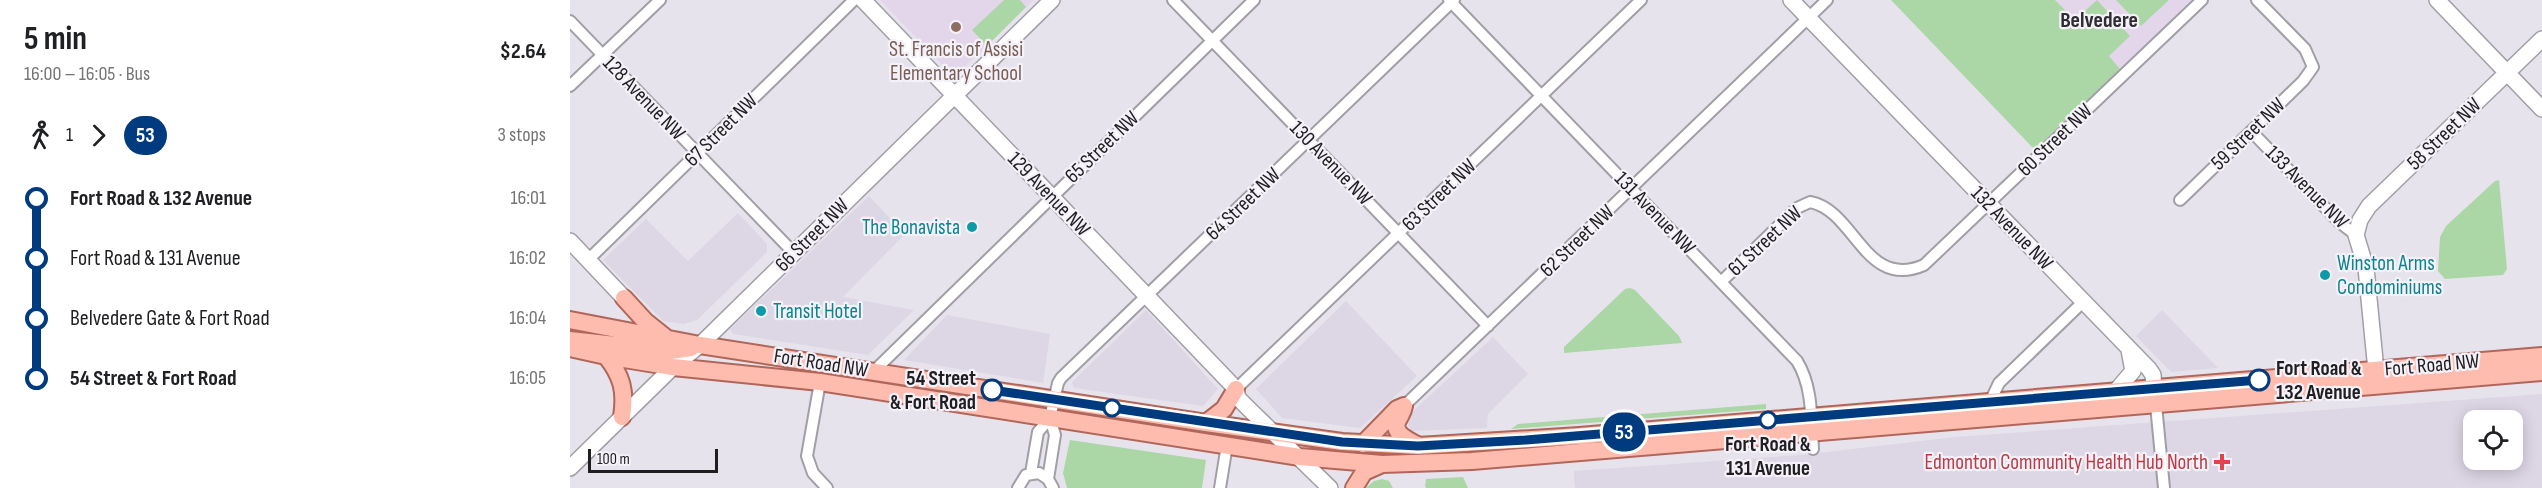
<!DOCTYPE html>
<meta charset="utf-8">
<style>
:root{--surface:#fff;--page:#f6f6f6;--text:#202124;--muted:#757577}
body{margin:0;font-family:"Sofia Sans Condensed",sans-serif;background:var(--page);color:var(--text);height:100vh;display:flex;flex-direction:column;font-size:22px;white-space:nowrap}
*{box-sizing:border-box;margin:0}
p{font-size:20px;color:var(--muted)}
.icon{flex:none;width:33px;height:33px;fill:none;stroke:currentColor;stroke-width:2;stroke-linecap:round;stroke-linejoin:round}
.map{position:relative;flex:1;overflow:hidden}
.side{display:flex;flex-direction:column;background:var(--surface);width:570px}
.side>*{flex:none}
.badge{padding:0 12px;border-radius:20px;font-size:21px;line-height:39px}
.controls{position:absolute;left:1893px;top:410px;display:grid;gap:12px}
.controls a{display:grid;place-items:center;width:60px;height:60px;border-radius:12px;background:var(--surface);box-shadow:0 3px 15px #0003;font-size:30px}
.scale{position:absolute;left:18px;bottom:15px;width:130px;box-sizing:border-box;padding-left:6px;border:3px solid #201e21;border-top:0;font-size:16px;line-height:21px;white-space:nowrap;color:#201e21;-webkit-text-stroke:4px #f5f1f9;paint-order:stroke}
.map>.badge{position:absolute;translate:-50% -50%;box-shadow:0 0 0 3px #fff}
.legs{display:flex;align-items:center;gap:9px;height:66px;padding:0 24px;font-size:20px}
.legs p{margin-inline-start:auto}
.overview{display:flex;align-items:center;justify-content:space-between;height:102px;padding:0 24px}
h1{font-size:33px;font-weight:700;line-height:45px}
ul{padding:0 24px;list-style:none}
li{display:flex;align-items:center;gap:21px;height:60px;font-size:22px}
li i{display:grid;place-items:center;width:9px;height:100%;margin:0 8px;background:currentColor}
li i::after{content:'';width:15px;height:15px;margin:-8px;border:4px solid;border-radius:50%;background:var(--surface)}
li p{margin-inline-start:auto}
li:first-child i{background:linear-gradient(#0000 50%,currentColor 0)}
li:last-child i{background:linear-gradient(currentColor 50%,#0000 0)}
main{display:flex;flex:1;min-height:0}
.map>svg:first-child{display:block}
</style>
<main>
<section class="side">
<div class="overview"><div><h1>5 min</h1><p>16:00 – 16:05 · Bus</p></div><b>$2.64</b></div>
<div class="legs"><svg class="icon" aria-label="walk" viewBox="0 0 24 24"><circle cx="13" cy="4" r="2"/><path d="M13 8l-2 6 4 7M11 14l-3 7M7 12l3-4h3l4 4"/></svg>1<svg class="icon" aria-label="forward" viewBox="0 0 24 24"><path d="M9 5l7 7-7 7"/></svg><b class="badge" style="background:#003b80;color:#fff">53</b><p>3 stops</p></div>
<ul>
<li><i style="color:#003b80"></i><b>Fort Road &amp; 132 Avenue</b><p>16:01</p></li>
<li><i style="color:#003b80"></i><span>Fort Road &amp; 131 Avenue</span><p>16:02</p></li>
<li><i style="color:#003b80"></i><span>Belvedere Gate &amp; Fort Road</span><p>16:04</p></li>
<li><i style="color:#003b80"></i><b>54 Street &amp; Fort Road</b><p>16:05</p></li>
</ul>
</section>
<div class="map">
<svg width="1972" height="488" viewBox="0 0 1972 488">
<rect width="100%" height="100%" fill="#e7e3ec"/>
<!-- built -->
<path fill="#ddd6e5" fill-rule="evenodd" d="M299 196 335 234 273 297 344 310 298 355 163 334 160 329Z
M168 213 197 244V252L127 320 114 324 93 321 33 260 76 219 118 261Z
M776 301 847 376 790 428 712 418 686 389Z
M576 310 648 389 633 406 504 388 502 382Z
M1592 310 1648 368 1601 372 1566 336Z
M377 315 480 334 473 383 334 360Z
M923 337 958 374 918 414 917 428 841 431 838 425 841 413Z
M1972 394V488H1005L1004 480V471L1231 455 1385 437ZM1904 420H1942V459H1904Z"/>
<!-- education -->
<path fill="#e3d6ea" d="M310 0H464L384 77Z
M1485 0H1622L1550 69Z"/>
<!-- green -->
<path fill="#abd7a6" d="M434 0H450L456 7 417 46 402 30Z
M1321 0H1485L1505 20 1527 0 1560 36 1539 56 1550 69 1465 150Z
M1546 0H1599L1571 26Z
M1929 180 1937 269 1933 275 1875 279 1868 271 1870 237 1876 226 1925 181Z
M1060 288 1065 290 1109 336 1112 343 994 353V347L1055 289Z
M1196 404V409L941 429 948 424Z
M500 440 636 460 632 488H497L493 473Z
M893 477 898 488H856L855 486 856 479Z
M812 479 819 481 823 488H796L804 481Z"/>
<g fill="none" stroke-linecap="round" stroke-linejoin="round">
<!-- street casing -->
<g stroke="#a29ea6" stroke-width="14">
<path id="street" d="M603 0 918 326
M879 0 1227 361C1243 387 1241 419 1243 449
M0 21 223 252
M0 86 90 0
M1681 131 1769 222 1786 235
M1610 200 1733 81 1743 67 1735 49 1687 0
M18 260 284 0
M1151 282 1227 208 1240 202C1285 210 1295 291 1354 265L1632 0
M304 371 684 0
M250 382 237 456 243 473 257 488
M666 389 1071 0
M1420 402 1429 383 1514 301
M1586 405 1594 488
M834 406 1257 0
M461 473 468 432 480 418
M478 479 485 435 480 418 488 383 491 378 884 0
M448 488 456 475 469 473 478 479 483 488
M650 488 657 445"/>
</g>
<!-- secondary casing -->
<g stroke="#a29ea6" stroke-width="18">
<path id="secondary" d="M293 0 666 389 668 398 679 409 760 488
M1221 0 1579 369 1583 375 1585 400
M1867 0 1972 109
M0 241 54 298
M1807 381 1796 268 1786 235 1790 220 1799 206 1972 39
M1545 392 1563 371 1559 350
M0 468 103 367 130 345 482 0"/>
</g>
<!-- primary casing -->
<g stroke="#b0675a" stroke-width="20">
<path id="primary" d="M54 298 75 321 95 337
M0 320 130 345 636 423 772 442 848 446 1009 436 1972 356
M0 340 100 351 121 348
M0 348 36 356 103 367 250 382 730 457 812 464 902 461 1972 372
M36 356C52 376 56 391 52 417
M834 406C833 412 831 414 828 420 821 433 838 440 847 445
M636 423 654 409 666 389
M793 444 827 409 834 406
M784 488 794 472 812 464"/>
</g>
<!-- street -->
<use href="#street" stroke="#fff" stroke-width="10"/>
<!-- secondary -->
<use href="#secondary" stroke="#fff" stroke-width="15"/>
<!-- primary -->
<use href="#primary" stroke="#febcaf" stroke-width="16"/>
</g>
<g fill="none" stroke-linecap="round" stroke-linejoin="round">
<!-- line-1 casing -->
<g stroke="#fff" stroke-width="14">
<path id="line-1" d="M422 390 772 442 848 446 956 440 1689 380"/>
</g>
<!-- line-1 -->
<use href="#line-1" stroke="#003b80" stroke-width="9"/>
</g>
<!-- markers -->
<circle fill="#8d6e63" stroke="#f5f1f9" stroke-width="2" cx="386" cy="27" r="6"/>
<g fill="#0f9aa8" stroke="#f5f1f9" stroke-width="2">
<circle cx="402" cy="227" r="6"/>
<circle cx="1755" cy="275" r="6"/>
<circle cx="191" cy="311" r="6"/>
</g>
<g fill="#fff" stroke="#003b80" stroke-width="3">
<circle cx="1689" cy="380" r="10"/>
<circle cx="422" cy="390" r="10"/>
<circle cx="542" cy="408" r="8"/>
<circle cx="1198" cy="420" r="8"/>
</g>
<path fill="#e0444e" stroke="#f5f1f9" stroke-width="2" d="M1649 453h6v6h6v6h-6v6h-6v-6h-6v-6h6z"/>
<g text-anchor="middle" dominant-baseline="central" stroke-width="4.5" stroke-linejoin="round" paint-order="stroke">
<!-- education labels -->
<g font-size="21" fill="#785e54" stroke="#f5f1f9">
<text x="386" y="49">St. Francis of Assisi<tspan x="386" dy="24">Elementary School</tspan></text>
</g>
<!-- street labels -->
<g font-size="21" fill="#201e21" stroke="#f5f1f9">
<text transform="translate(74 98) rotate(46)">128 Avenue NW</text>
<text transform="translate(151 130) rotate(-45)">67 Street NW</text>
<text transform="translate(1678 134) rotate(-44)">59 Street NW</text>
<text transform="translate(1874 134) rotate(-44)">58 Street NW</text>
<text transform="translate(1485 140) rotate(-44)">60 Street NW</text>
<text transform="translate(532 147) rotate(-44)">65 Street NW</text>
<text transform="translate(761 163) rotate(46)">130 Avenue NW</text>
<text transform="translate(1737 187) rotate(45)">133 Avenue NW</text>
<text transform="translate(479 194) rotate(46)">129 Avenue NW</text>
<text transform="translate(869 195) rotate(-44)">63 Street NW</text>
<text transform="translate(673 204) rotate(-44)">64 Street NW</text>
<text transform="translate(1085 213) rotate(46)">131 Avenue NW</text>
<text transform="translate(1442 228) rotate(46)">132 Avenue NW</text>
<text transform="translate(242 235) rotate(-45)">66 Street NW</text>
<text transform="translate(1007 241) rotate(-44)">62 Street NW</text>
<text transform="translate(1195 241) rotate(-43)">61 Street NW</text>
<text transform="translate(251 363) rotate(9)">Fort Road NW</text>
<text transform="translate(1862 365) rotate(-5)">Fort Road NW</text>
</g>
<!-- culture labels -->
<g font-size="21" fill="#0d838f" stroke="#f5f1f9" text-anchor="start">
<text x="390" y="227" text-anchor="end">The Bonavista</text>
<text x="1767" y="263">Winston Arms<tspan x="1767" dy="24">Condominiums</tspan></text>
<text x="203" y="311">Transit Hotel</text>
</g>
<!-- stop labels -->
<g font-size="21" font-weight="bold" fill="#201e21" stroke="#f5f1f9" text-anchor="start">
<text x="1706" y="368">Fort Road &amp;<tspan x="1706" dy="24">132 Avenue</tspan></text>
<text x="406" y="378" text-anchor="end">54 Street<tspan x="406" dy="24">&amp; Fort Road</tspan></text>
<text x="1198" y="444" text-anchor="middle">Fort Road &amp;<tspan x="1198" dy="24">131 Avenue</tspan></text>
</g>
<!-- health labels -->
<g font-size="21" fill="#be3a42" stroke="#f5f1f9" text-anchor="end">
<text x="1638" y="462">Edmonton Community Health Hub North</text>
</g>
<!-- neighbourhood labels -->
<g font-size="22" font-weight="bold" fill="#2f2c33" stroke="#f5f1f9">
<text x="1529" y="20">Belvedere</text>
</g>
</g>
</svg>
<div class="controls">
<a><svg class="icon" aria-label="locate" viewBox="0 0 24 24"><circle cx="12" cy="12" r="6"/><path d="M12 2v4M12 18v4M2 12h4M18 12h4"/></svg></a>
</div>
<div class="scale">100 m</div>
<b class="badge" style="left:1054px;top:432px;background:#003b80;color:#fff">53</b>
</div>
</main>
